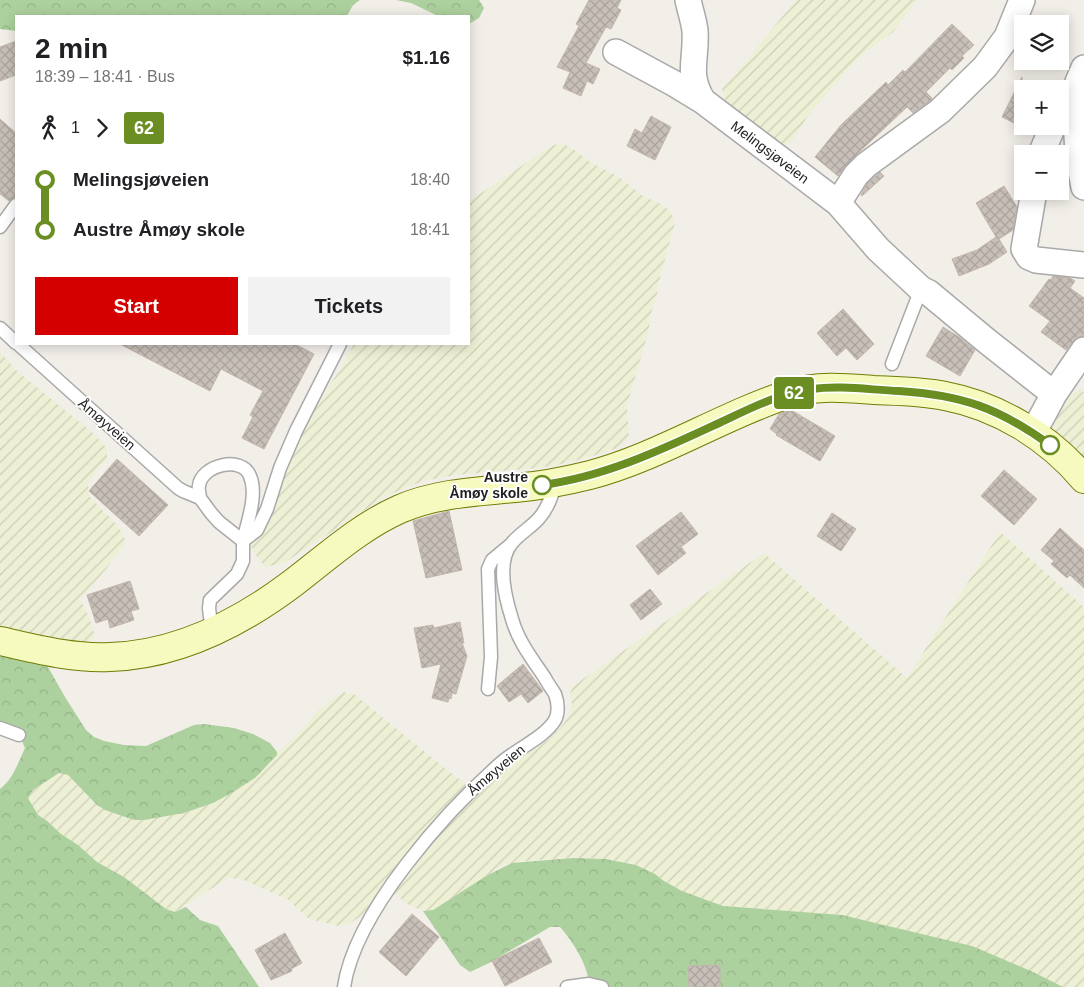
<!DOCTYPE html>
<meta charset="utf-8">
<style>
:root{--surface:#fff;--page:#f2f2f2;--text:#202124;--muted:#757577;--accent:#d40000}
body{margin:0;font-family:Arial,sans-serif;background:var(--page);color:var(--text);height:100vh;display:flex;flex-direction:column;font-size:19px;white-space:nowrap}
*{box-sizing:border-box;margin:0}
p{font-size:16px;color:var(--muted)}
.icon{flex:none;width:28px;height:28px;fill:none;stroke:currentColor;stroke-width:2;stroke-linecap:round;stroke-linejoin:round}
.map{position:relative;flex:1;overflow:hidden}
.side{position:absolute;left:15px;top:15px;width:455px;height:330px;display:flex;flex-direction:column;background:var(--surface);border-radius:0px;box-shadow:0 2px 12px #0003}
.side>*{flex:none}
.badge{padding:0 10px;border-radius:4px;font-size:18px;line-height:32px}
.tools{position:absolute;left:1014px;top:15px;display:grid;gap:10px}
.tools a{display:grid;place-items:center;width:55px;height:55px;border-radius:0px;background:var(--surface);box-shadow:0 2px 12px #0003;font-size:25px}
.map>.badge{position:absolute;translate:-50% -50%;box-shadow:0 0 0 2px #fff}
.legs{display:flex;align-items:center;gap:8px;height:55px;padding:0 20px;font-size:16px}
.legs p{margin-inline-start:auto}
.headline{display:flex;align-items:center;justify-content:space-between;height:85px;padding:0 20px}
h1{font-size:28px;font-weight:700;line-height:38px}
.cta{display:flex;gap:10px;margin-top:auto;padding:10px 20px}
.cta a{flex:1;height:58px;border-radius:0px;background:var(--accent);color:#fff;font-size:20px;font-weight:700;line-height:58px;text-align:center}
.cta a+a{background:var(--page);color:var(--text)}
ul{padding:0 20px;list-style:none}
li{display:flex;align-items:center;gap:18px;height:50px;font-size:19px}
li i{display:grid;place-items:center;width:8px;height:100%;margin:0 6px;background:currentColor}
li i::after{content:'';width:12px;height:12px;margin:-6px;border:4px solid;border-radius:50%;background:var(--surface)}
li p{margin-inline-start:auto}
li:first-child i{background:linear-gradient(#0000 50%,currentColor 0)}
li:last-child i{background:linear-gradient(currentColor 50%,#0000 0)}
.map>svg:first-child{display:block}
</style>
<div class="map">
<svg width="1084" height="987" viewBox="0 0 1084 987">
<defs>
<pattern id="farmland-furrows" width="10" height="10" patternUnits="userSpaceOnUse" patternTransform="scale(1.25)"><rect width="10" height="10" fill="#eef0d5"/><path d="M-1 1l2-2M0 10L10 0M9 11l2-2" fill="none" stroke="#ccceb7"/></pattern>
<pattern id="forest-crowns" width="20" height="18" patternUnits="userSpaceOnUse" patternTransform="scale(1.25)"><rect width="20" height="18" fill="#add19e"/><path d="M2 6a3 3 0 1 1 6 0M12 15a3 3 0 1 1 6 0" fill="none" stroke="#95b388"/></pattern>
<pattern id="building-cross-hatch" width="8" height="8" patternUnits="userSpaceOnUse" patternTransform="scale(1.25)"><rect width="8" height="8" fill="#c7bfb8"/><path d="M0 0l8 8M0 8l8-8" fill="none" stroke="#aba49e"/></pattern>
</defs>
<rect width="100%" height="100%" fill="#f2efe9"/>
<!-- farmland -->
<path fill="url(#farmland-furrows)" d="M796 0H917L893 32 866 52 849 68 807 117 791 143 779 145 724 99 722 88 736 73Z
M564 144 573 149 590 162 619 177 643 196 663 205 671 212 675 223 658 285 657 296 650 316 649 330 627 406 629 435 625 442 617 448 604 453 562 464 538 468 455 475 423 481 386 496 284 563 265 567 253 551 249 542 290 461 311 414 324 397 328 387 340 370 354 344H469V201L553 145Z
M0 352 18 372 93 433 107 448V460L99 467 88 484 89 496 117 525 122 533 126 542 107 568 80 599 89 617 95 636 86 645 17 634 0 626Z
M1080 389 1084 393V464L1055 434 1052 424 1063 399Z
M1000 532 1084 607V987H1063L842 915 777 911 756 908 723 906 713 904 682 891 664 881 655 874 636 865 605 859 573 858 522 861 502 866 433 910 423 911 405 903 398 895 387 892 366 913 349 924 339 926 309 919 287 899 241 879 228 878 175 912 166 909 124 877 97 862 78 845 61 834 46 820 38 815 27 798 33 790 59 773 68 775 97 805 133 820 184 813 213 803 230 794 255 778 276 755 277 752 299 734 318 710 343 692 354 694 451 773 477 792 507 767 549 739 561 727 569 716 572 704 570 693 573 686 764 553 907 678Z"/>
<!-- forest -->
<path fill="url(#forest-crowns)" d="M0 0H360L353 5 347 16H16V31L0 29Z
M396 0H479L484 8 479 18 469 24V16H438L411 3Z
M0 626 17 634 36 639 48 667 65 697 86 730 94 737 104 741 124 745 146 746 194 725 204 724 234 728 253 734 270 743 277 752V755L255 778 230 794 213 803 184 813 144 820H134L105 810 97 805 68 775 59 773 33 790 28 798 38 815 46 820 61 834 78 845 97 862 124 877 166 909 175 912 186 907 200 920 218 926 259 987H0V789C13 779 18 763 25 748 20 735 13 726 0 721Z
M573 858 605 859 636 865 655 874 664 881 682 891 723 906 842 915 972 946 1031 971 1063 987H584L589 982C586 962 573 942 560 927H550L489 963 470 972 460 965 423 911 433 910 486 876 512 863Z"/>
<!-- building -->
<path fill="url(#building-cross-hatch)" stroke="#c4b6ab" d="M589 0H621L617 8 621 10 611 29 606 27 586 63 600 69 593 84 587 81 581 96 563 88 570 72 557 67 579 26 576 24Z
M952 24 974 45 962 56 964 58 952 70 950 68 926 92 932 98 931 100 913 113 907 107 856 155 846 165 838 176 815 157 841 125 886 82 888 85 903 70 905 72Z
M16 41V75L0 81V47Z
M1022 77V127L1002 117Z
M651 116 671 127 655 160 627 146 635 129 642 133Z
M0 119 16 133V197L9 201 0 194Z
M880 172 884 176 862 196 861 195 867 184Z
M1004 186 1017 207 1013 230 999 239 1007 252 989 264 959 276 952 259 977 250 996 237 976 203Z
M1053 276 1070 278 1075 281 1070 288 1084 298V336L1077 337 1066 350 1041 332 1050 321 1029 306 1049 279 1051 280Z
M843 309 874 344 857 360 846 348 837 356 817 333Z
M943 327 959 337 975 350 960 376 926 356Z
M120 344H295L314 354 264 449 242 438 253 417 250 415 263 391 221 369 210 391Z
M791 410 835 436 820 461 776 435 777 434 770 429 779 414Z
M117 459 168 505 139 536 89 491Z
M1004 470 1037 499 1014 525 981 496Z
M449 511 462 570 426 578 413 521Z
M681 512 698 534 681 547 686 553 658 575 636 546Z
M832 513 856 529 841 551 817 536Z
M1060 528 1084 550V588L1070 575 1067 578 1051 564 1054 561 1041 550Z
M130 581 139 609 131 611 134 620 110 628 108 619 96 623 87 595Z
M650 589 662 604 641 620 630 605Z
M460 622 464 643H462L467 656 456 694 452 693 451 699 449 698 448 702 432 698 441 664 422 668 414 628 433 625 434 628Z
M523 664 543 691 528 703 521 694 509 702 497 686Z
M412 914 439 937 406 976 379 952Z
M285 933 302 963 291 969 292 971 271 980 255 950Z
M539 938 552 962 505 986 492 961Z
M720 965V987H689L688 966Z"/>
<g fill="none" stroke-linecap="round" stroke-linejoin="round">
<!-- lane casing -->
<g stroke="#a9a9a9" stroke-width="15">
<path id="lane" d="M0 227 16 205
M0 328 16 343
M18 344 178 488 183 491 200 498 211 513 219 522 243 541V561L237 574 210 600 209 608 212 633
M892 364 921 289
M200 498C200 494 198 490 199 486 201 465 242 455 250 476 258 495 247 523 243 541
M243 541 257 530 267 509 280 468 296 431 340 344
M488 689 491 657 488 569 492 560 510 545
M0 728 19 735
M344 987C355 912 446 811 502 762 517 749 545 737 555 720 559 713 558 702 555 694 552 689 548 684 545 678 533 660 518 641 512 619 505 597 496 562 512 543 520 533 532 527 540 517 548 508 552 495 556 483
M567 987 589 984 602 987"/>
</g>
<!-- street casing -->
<g stroke="#a9a9a9" stroke-width="28">
<path id="street" d="M688 0C690 10 694 21 695 31 697 59 686 74 703 101
M616 52 675 84 703 101 838 203 878 249 921 289 929 293 988 342 1054 394
M1084 68 1078 82 1075 98 1078 155 1084 187
M1041 154 1053 126
M1034 191 1024 249 1029 257 1036 260 1084 265
M838 203 856 175 866 165 940 111 985 67 1007 37 1022 0
M1033 433 1054 394 1084 350"/>
</g>
<!-- secondary casing -->
<g stroke="#707d05" stroke-width="30">
<path id="secondary" d="M0 641C36 649 73 659 110 657 178 655 240 623 293 583 327 557 361 526 400 509 437 493 475 492 515 488 540 486 566 481 590 475 661 456 723 415 792 393 819 385 847 388 874 390 898 391 922 391 945 396 998 406 1049 437 1084 479"/>
</g>
<!-- lane -->
<use href="#lane" stroke="#fff" stroke-width="12"/>
<!-- street -->
<use href="#street" stroke="#fff" stroke-width="25"/>
<!-- secondary -->
<use href="#secondary" stroke="#f7fabf" stroke-width="28"/>
</g>
<g fill="none" stroke-linecap="round" stroke-linejoin="round">
<!-- line-1 casing -->
<g stroke="#fff" stroke-width="11">
<path id="line-1" d="M542 485C604 477 661 450 717 424 747 410 779 393 812 389 840 385 871 390 899 391 962 395 999 408 1050 445"/>
</g>
<!-- line-1 -->
<use href="#line-1" stroke="#6b8e23" stroke-width="8"/>
</g>
<!-- markers -->
<g fill="#fff" stroke="#6b8e23" stroke-width="2.5">
<circle cx="1050" cy="445" r="9"/>
<circle cx="542" cy="485" r="9"/>
</g>
<g text-anchor="middle" dominant-baseline="central" stroke-width="4" stroke-linejoin="round" paint-order="stroke">
<!-- street labels -->
<g font-size="14" fill="#222" stroke="#fff">
<text transform="translate(770 152) rotate(37)">Melingsjøveien</text>
<text transform="translate(107 424) rotate(41)">Åmøyveien</text>
<text transform="translate(496 770) rotate(-40)">Åmøyveien</text>
</g>
<!-- stop labels -->
<g font-size="14" font-weight="bold" fill="#222" stroke="#fff" text-anchor="end">
<text x="528" y="477">Austre<tspan x="528" dy="16">Åmøy skole</tspan></text>
</g>
</g>
</svg>
<div class="tools">
<a><svg class="icon" aria-label="layers" viewBox="0 0 24 24"><path d="M12 4l9 5-9 5-9-5zM3 14l9 5 9-5"/></svg></a>
<a>+</a>
<a>−</a>
</div>
<b class="badge" style="left:794px;top:393px;background:#6b8e23;color:#fff">62</b>
<section class="side">
<div class="headline"><div><h1>2 min</h1><p>18:39 – 18:41 · Bus</p></div><b>$1.16</b></div>
<div class="legs"><svg class="icon" aria-label="walk" viewBox="0 0 24 24"><circle cx="13" cy="4" r="2"/><path d="M13 8l-2 6 4 7M11 14l-3 7M7 12l3-4h3l4 4"/></svg>1<svg class="icon" aria-label="forward" viewBox="0 0 24 24"><path d="M9 5l7 7-7 7"/></svg><b class="badge" style="background:#6b8e23;color:#fff">62</b></div>
<ul>
<li><i style="color:#6b8e23"></i><b>Melingsjøveien</b><p>18:40</p></li>
<li><i style="color:#6b8e23"></i><b>Austre Åmøy skole</b><p>18:41</p></li>
</ul>
<div class="cta"><a>Start</a><a>Tickets</a></div>
</section>
</div>
